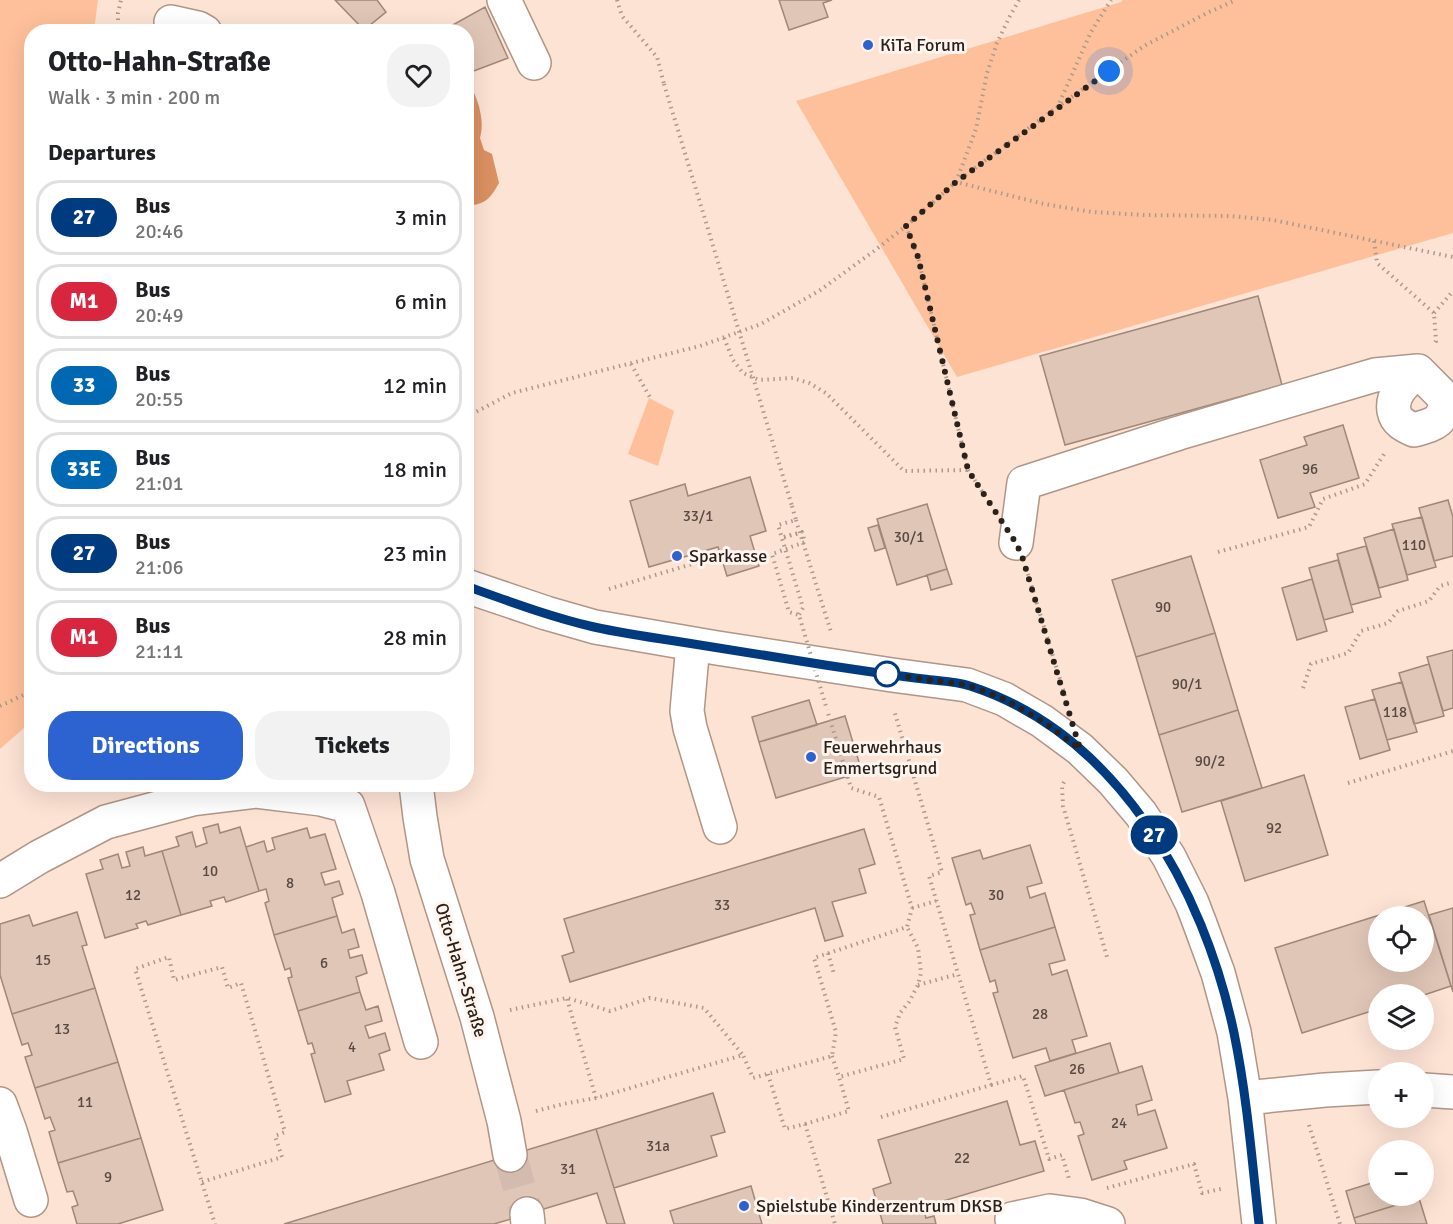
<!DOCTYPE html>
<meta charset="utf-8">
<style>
:root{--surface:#fff;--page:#f2f2f2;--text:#202124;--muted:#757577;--line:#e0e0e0;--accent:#2d63d1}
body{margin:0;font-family:Signika,sans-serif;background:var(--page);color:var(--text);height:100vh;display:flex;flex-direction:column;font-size:22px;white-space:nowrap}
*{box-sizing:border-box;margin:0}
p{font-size:20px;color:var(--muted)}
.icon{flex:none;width:33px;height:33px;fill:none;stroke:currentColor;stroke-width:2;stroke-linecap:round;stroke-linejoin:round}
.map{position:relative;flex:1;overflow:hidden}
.panel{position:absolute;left:24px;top:24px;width:450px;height:768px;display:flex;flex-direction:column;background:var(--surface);border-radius:24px;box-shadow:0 6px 24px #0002}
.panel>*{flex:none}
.badge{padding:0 12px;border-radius:20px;font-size:21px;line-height:39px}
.fabs{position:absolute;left:1368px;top:906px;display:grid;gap:12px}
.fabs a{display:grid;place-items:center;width:66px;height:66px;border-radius:50%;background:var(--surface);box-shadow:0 6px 24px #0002;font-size:30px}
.you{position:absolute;width:30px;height:30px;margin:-15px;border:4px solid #fff;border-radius:50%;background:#1a73e8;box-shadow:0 0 0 9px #1a73e833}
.map>.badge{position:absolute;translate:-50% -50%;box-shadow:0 0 0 3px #fff}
h2{padding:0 24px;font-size:22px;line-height:54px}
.round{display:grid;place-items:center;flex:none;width:63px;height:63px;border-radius:24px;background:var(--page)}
.head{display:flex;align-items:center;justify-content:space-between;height:102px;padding:0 24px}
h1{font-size:28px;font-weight:700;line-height:45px}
.action{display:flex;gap:12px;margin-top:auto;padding:12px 24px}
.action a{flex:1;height:69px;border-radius:24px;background:var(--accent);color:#fff;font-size:24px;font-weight:700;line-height:69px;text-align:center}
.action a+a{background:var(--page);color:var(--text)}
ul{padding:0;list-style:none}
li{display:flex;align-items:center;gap:18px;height:75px;margin:0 12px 9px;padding:0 12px;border:3px solid var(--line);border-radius:24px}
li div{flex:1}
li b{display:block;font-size:22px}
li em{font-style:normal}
li .badge{min-width:66px;font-weight:700;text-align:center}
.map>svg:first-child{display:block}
</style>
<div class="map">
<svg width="1453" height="1224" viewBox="0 0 1453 1224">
<rect width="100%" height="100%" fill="#fde3d4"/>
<!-- green -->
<path fill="#fec09a" d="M0 0H98L94 31 32 32V721L0 749Z
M1123 0H1453V233L957 377 796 101 1121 2Z
M649 398 674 411 658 466 628 454Z"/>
<!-- water -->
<path fill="#db9162" d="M467 86 471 87C479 101 485 123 480 138L484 150 492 154 499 183C490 199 486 204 467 206Z"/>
<!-- building -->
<path fill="#e0c6b7" stroke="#9f8779" stroke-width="1.5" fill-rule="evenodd" d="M335 0H377L386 12 364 30Z
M779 0H832L823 3 828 17 789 30Z
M485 7 508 58 466 74V32H440Z
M1258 296 1282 385 1065 445 1040 356Z
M1343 425 1359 478 1310 493 1315 507 1278 518 1260 460 1307 445 1304 437Z
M750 477 766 531 750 536 759 566 727 576 718 547 649 567 630 501 685 484 688 496Z
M1448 500 1453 517V556L1434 561 1419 508Z
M927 504 947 569 897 585 877 519Z
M1422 517 1436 567 1407 575 1392 524Z
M878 525 885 548 875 551 868 528Z
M1394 529 1408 580 1379 588 1364 538Z
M1366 546 1381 597 1351 605 1337 554Z
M1191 556 1215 633 1136 657 1112 580Z
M1338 560 1353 612 1324 620 1309 568Z
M947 569 952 584 931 590 927 575Z
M1312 579 1327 631 1297 640 1282 588Z
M1215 633 1238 710 1159 735 1136 657Z
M1453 650V708L1443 711 1427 657Z
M1429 664 1444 716 1414 724 1399 673Z
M1402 682 1417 732 1387 740 1372 690Z
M1375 699 1390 750 1360 759 1345 707Z
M809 700 817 725 759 742 752 717Z
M1238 710 1262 788 1182 812 1159 735Z
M845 716 862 772 776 798 759 742Z
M1304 775 1328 855 1245 881 1221 801Z
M218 824 220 833 240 827 259 891 226 902 224 897 210 901 212 906 181 915 162 851 179 846 176 837 192 832 196 847 207 843 203 828Z
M307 828 310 838 325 834 336 869 321 873 325 885 339 881 343 894 332 898 337 916 274 935 265 903 269 901 266 889 259 891 246 847 264 841 267 852 275 849 272 838Z
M864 829 875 864 859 869 866 893 832 902 843 936 825 941 815 908 570 982 562 956 574 952 564 919Z
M1030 845 1042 883 1027 887 1030 898 1045 893 1055 927 980 950 970 915 975 914 971 903 966 905 952 858 980 850 983 859Z
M143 847 145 856 162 851 181 915 148 925 146 921 136 924 138 928 105 938 86 874 103 869 100 860 118 854 122 868 130 866 126 852Z
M1424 901 1451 986 1424 995 1378 994V1009L1302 1033 1275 948ZM1378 916H1424V962H1378Z
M1453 908V992L1429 915Z
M77 912 87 945 82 946 95 988 12 1014 0 975V924L29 915 33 926Z
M337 916 342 933 354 929 359 947 348 950 350 958 362 955 367 973 356 977 360 992 298 1011 288 978 292 977 290 968 285 970 274 935Z
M1055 927 1065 960 1049 964 1052 975 1067 970 1087 1036 1072 1040 1076 1053 1050 1061 1046 1048 1013 1058 993 993 998 992 995 980 990 982 980 950Z
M95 988 118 1062 35 1088 25 1057 32 1055 28 1043 22 1045 12 1014Z
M360 992 366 1010 378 1006 382 1021 365 1026 369 1038 385 1033 390 1050 379 1054 384 1070 347 1081 351 1094 325 1102 311 1054 315 1053 312 1043 308 1044 298 1011Z
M1110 1043 1119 1073 1045 1096 1035 1066Z
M118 1062 141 1138 58 1163 49 1132 55 1130 50 1117 45 1119 35 1088Z
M1142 1066 1152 1100 1136 1105 1138 1115 1155 1110 1167 1148 1124 1161 1127 1169 1092 1180 1078 1136 1084 1134 1080 1122 1075 1123 1064 1090Z
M713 1093 725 1132 711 1136 717 1156 614 1188 596 1129Z
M1007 1101 1020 1145 1035 1141 1044 1171 923 1207 926 1218 934 1216 936 1224H883L873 1189 891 1183 878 1140Z
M596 1129 625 1224H607L597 1193 494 1224H284Z
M141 1138 163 1210 118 1224H77L72 1207 78 1205 73 1191 67 1192 58 1163Z
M1378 1181V1196H1418L1419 1198 1354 1218 1346 1191Z
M751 1186 762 1224H674L670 1211Z
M1419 1198 1427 1224H1356L1354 1218Z"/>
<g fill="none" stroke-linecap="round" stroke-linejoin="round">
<!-- minor-tunnel -->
<path stroke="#d3bcaf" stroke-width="33" stroke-dasharray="33 16" stroke-linecap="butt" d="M510 1155 527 1214"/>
<!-- minor casing -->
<g stroke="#af9688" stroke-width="36">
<path id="minor" d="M504 0 534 63
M171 22 198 28 205 32
M1446 400C1443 423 1435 424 1414 430 1405 426 1396 422 1394 411 1391 393 1406 382 1418 371L1453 406
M1016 543 1024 483 1179 433 1375 375 1418 371
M466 586 546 613 595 627 717 648 892 675 967 685 1004 699 1042 721 1080 749 1113 781 1141 814 1169 857 1192 903 1200 924 1218 973 1234 1032 1245 1098 1259 1224
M693 644 687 711 690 728 720 827
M416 784 420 817 427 859 477 1017 504 1121 510 1155
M0 881 39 857 106 822 192 799 256 791 321 799 348 806 378 893 421 1042
M1424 1090 1453 1092
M1245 1098 1325 1090 1378 1087
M0 1104 10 1131 31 1200
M527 1214 528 1224
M1012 1219 1050 1211 1080 1215 1108 1224"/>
</g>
<!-- path -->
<path stroke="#ac998d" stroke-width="4" stroke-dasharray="1.5 4.5" stroke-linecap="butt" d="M617 0 622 16 657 57 664 84
M1019 0 1010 16 997 43 987 73 976 129 956 182 1044 204 1092 212 1144 215 1230 216 1273 220 1453 257
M118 32V13L121 0
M1057 108 1091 32 1111 0
M906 226 918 257 968 470 987 499
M1374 241 1377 263 1434 313 1436 341 1434 345
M1434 313 1453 291
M724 338 733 360 743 373 759 380 793 378 809 383 826 393 904 471 968 470
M631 364 651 399
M466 417 512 393 700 346 761 324 819 291 874 251 906 226 956 182 1056 108 1144 46 1207 13 1236 0
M792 506 796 520 778 525 803 608 799 615
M796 520 831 632
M784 537 800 533
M1218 552 1309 527 1323 499 1365 484 1386 451
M1028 574 1065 696
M609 589 712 558
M1303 688 1311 664 1348 653 1361 631 1388 623 1398 611 1429 601 1440 586 1453 582
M0 706 32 691
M1064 782 1062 786 1063 806 1107 957
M1348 783 1453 751
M912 908 936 901
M828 953 834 974
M918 985 958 974
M567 999 596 1098
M510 1010 567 998 610 1011 650 998 704 1008 743 1055
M832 1056 839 1077
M768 1074 785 1129 805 1124 835 1224
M991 1085 1023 1076 1049 1159 1062 1155 1069 1179
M536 1111 563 1104 596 1098 743 1055 753 1078 832 1056 836 1032 814 958 907 927 912 908 879 797 851 788 827 710
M881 1117 991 1085 929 876 942 872 894 710
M805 1124 849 1111 839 1077 904 1059 895 1027 900 1013 909 1002 918 985 921 973 918 948 907 927
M1309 1125 1340 1224
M202 1182 282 1157 275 1136 285 1132 241 983 228 988 222 967 174 980 169 957 135 969 215 1224
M1107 1188 1194 1164 1202 1193 1221 1189"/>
<!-- minor -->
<use href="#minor" stroke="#fff" stroke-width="33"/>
<!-- path-bridge -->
<path stroke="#ac998d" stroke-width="4" stroke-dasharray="1.5 4.5" stroke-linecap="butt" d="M664 84 792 506
M784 537 802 532 805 542 772 554 789 612 799 615 827 710"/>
</g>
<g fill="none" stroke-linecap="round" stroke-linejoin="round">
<!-- line casing -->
<g stroke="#fff" stroke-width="14">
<path id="line" d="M466 586C508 601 551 617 594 627 621 633 648 637 675 641 725 649 775 657 825 665 858 670 891 675 924 679 939 681 956 681 970 686 1118 734 1204 889 1234 1033 1247 1096 1252 1160 1259 1224"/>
</g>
<!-- line -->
<use href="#line" stroke="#003b80" stroke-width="9"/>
<!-- walk -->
<path stroke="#2a211b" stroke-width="6" stroke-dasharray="0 10.8" d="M887 674 967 685 1004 699 1042 721 1080 749 1022 556 1016 543 968 470 918 257 906 226 956 182 1109 71"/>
</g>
<!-- markers -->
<g fill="#2d63d1" stroke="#fff4ee" stroke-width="2">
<circle cx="868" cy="45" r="6"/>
<circle cx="677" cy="556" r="6"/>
<circle cx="811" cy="757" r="6"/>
<circle cx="744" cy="1206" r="6"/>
</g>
<circle fill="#fff" stroke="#003b80" stroke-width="3" cx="887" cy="674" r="12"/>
<g text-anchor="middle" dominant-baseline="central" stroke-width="6" stroke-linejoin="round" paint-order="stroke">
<!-- number labels -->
<g font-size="15" fill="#584a42">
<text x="1310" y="469">96</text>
<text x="698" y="516">33/1</text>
<text x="909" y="537">30/1</text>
<text x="1414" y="545">110</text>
<text x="1163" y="607">90</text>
<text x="1187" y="684">90/1</text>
<text x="1395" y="712">118</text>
<text x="1210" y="761">90/2</text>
<text x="1274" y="828">92</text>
<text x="210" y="871">10</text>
<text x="290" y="883">8</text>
<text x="133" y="895">12</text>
<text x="996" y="895">30</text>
<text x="722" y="905">33</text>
<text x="43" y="960">15</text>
<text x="324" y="963">6</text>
<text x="1040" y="1014">28</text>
<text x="62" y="1029">13</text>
<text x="352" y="1047">4</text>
<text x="1077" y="1069">26</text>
<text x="85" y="1102">11</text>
<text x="1119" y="1123">24</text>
<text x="658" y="1146">31a</text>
<text x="962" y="1158">22</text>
<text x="568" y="1169">31</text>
<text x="108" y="1177">9</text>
</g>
<!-- poi labels -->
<g font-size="18" fill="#2a211b" stroke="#fff4ee" text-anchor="start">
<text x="880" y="45">KiTa Forum</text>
<text x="689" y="556">Sparkasse</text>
<text x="823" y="747">Feuerwehrhaus<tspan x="823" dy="21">Emmertsgrund</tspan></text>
<text x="756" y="1206">Spielstube Kinderzentrum DKSB</text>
</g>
<!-- street labels -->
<g font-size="18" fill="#2a211b" stroke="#fff4ee">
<text transform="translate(461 970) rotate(73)">Otto-Hahn-Straße</text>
</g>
</g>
</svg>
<div class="fabs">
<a><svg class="icon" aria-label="locate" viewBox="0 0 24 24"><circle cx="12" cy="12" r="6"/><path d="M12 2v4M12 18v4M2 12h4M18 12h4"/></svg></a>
<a><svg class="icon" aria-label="layers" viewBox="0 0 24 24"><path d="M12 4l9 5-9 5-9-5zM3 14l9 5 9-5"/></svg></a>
<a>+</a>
<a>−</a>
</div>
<div class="you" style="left:1109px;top:71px"></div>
<b class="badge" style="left:1154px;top:835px;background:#003b80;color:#fff">27</b>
<section class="panel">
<div class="head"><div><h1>Otto-Hahn-Straße</h1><p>Walk · 3 min · 200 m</p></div><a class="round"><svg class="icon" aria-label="heart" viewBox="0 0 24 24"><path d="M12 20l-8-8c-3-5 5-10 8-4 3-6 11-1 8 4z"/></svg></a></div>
<h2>Departures</h2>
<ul>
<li><span class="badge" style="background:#003b80;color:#fff">27</span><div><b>Bus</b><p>20:46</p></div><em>3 min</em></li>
<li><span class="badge" style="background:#d7263d;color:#fff">M1</span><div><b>Bus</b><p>20:49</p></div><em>6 min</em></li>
<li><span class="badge" style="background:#0068b3;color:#fff">33</span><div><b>Bus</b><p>20:55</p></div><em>12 min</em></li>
<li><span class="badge" style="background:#0068b3;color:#fff">33E</span><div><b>Bus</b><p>21:01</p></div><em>18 min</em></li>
<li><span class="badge" style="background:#003b80;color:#fff">27</span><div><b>Bus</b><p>21:06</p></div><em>23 min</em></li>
<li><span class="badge" style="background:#d7263d;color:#fff">M1</span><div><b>Bus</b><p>21:11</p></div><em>28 min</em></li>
</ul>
<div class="action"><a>Directions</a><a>Tickets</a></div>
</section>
</div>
